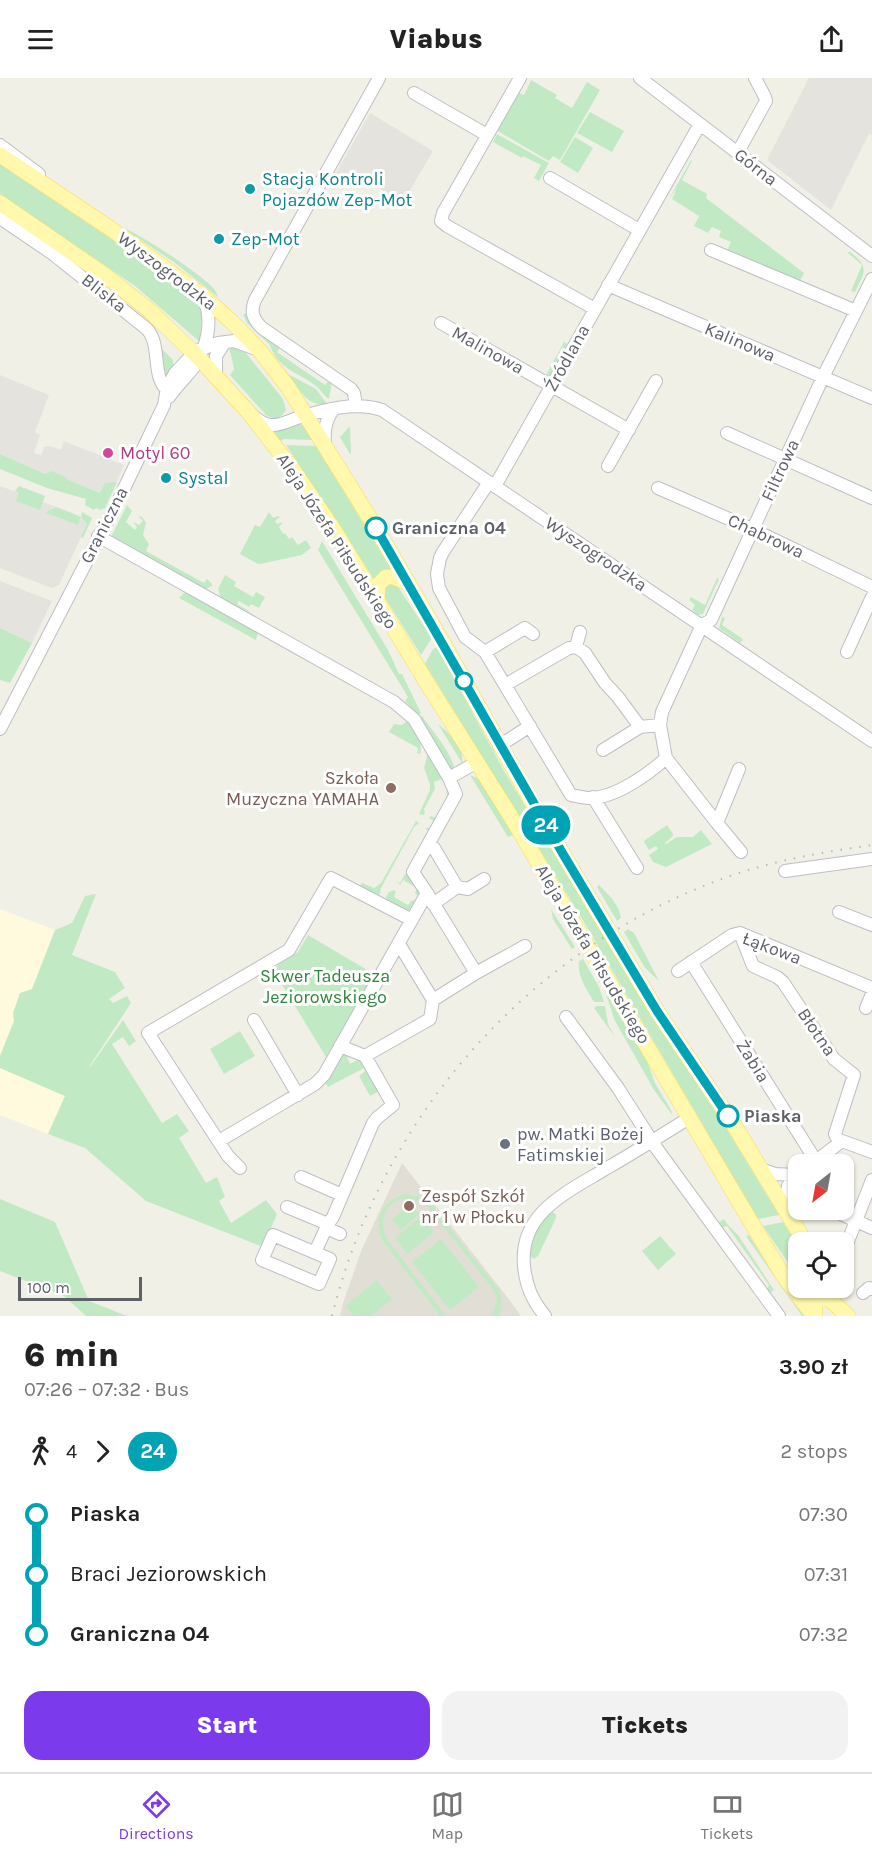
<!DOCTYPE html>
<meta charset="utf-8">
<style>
:root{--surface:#fff;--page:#f2f2f2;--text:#222;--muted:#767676;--line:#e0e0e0;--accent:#7c3aed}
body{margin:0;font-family:Karla,sans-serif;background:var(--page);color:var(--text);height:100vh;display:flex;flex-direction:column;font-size:22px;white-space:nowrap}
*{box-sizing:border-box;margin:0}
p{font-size:20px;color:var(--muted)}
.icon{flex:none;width:33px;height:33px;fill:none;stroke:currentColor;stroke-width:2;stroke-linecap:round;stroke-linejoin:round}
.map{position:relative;height:1238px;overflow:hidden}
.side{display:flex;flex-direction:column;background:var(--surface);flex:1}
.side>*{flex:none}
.badge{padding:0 12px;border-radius:20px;font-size:21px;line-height:39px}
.needle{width:39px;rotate:211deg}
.fabs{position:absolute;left:788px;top:1076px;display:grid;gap:12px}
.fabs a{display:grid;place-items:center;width:66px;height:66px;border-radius:12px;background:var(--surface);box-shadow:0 2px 4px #0004;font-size:30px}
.scale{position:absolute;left:18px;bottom:15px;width:124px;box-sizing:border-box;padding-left:6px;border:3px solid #5e6168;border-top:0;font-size:16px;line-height:21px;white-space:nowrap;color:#5e6168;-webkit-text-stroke:4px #fff;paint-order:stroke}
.map>.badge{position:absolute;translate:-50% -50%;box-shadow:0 0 0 3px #fff}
.legs{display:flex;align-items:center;gap:9px;height:66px;padding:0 24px;font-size:20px}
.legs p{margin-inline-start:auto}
.overview{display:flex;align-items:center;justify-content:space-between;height:102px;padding:0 24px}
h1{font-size:33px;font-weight:800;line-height:45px}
.primary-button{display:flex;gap:12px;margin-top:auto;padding:12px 24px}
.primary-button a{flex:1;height:69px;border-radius:18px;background:var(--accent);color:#fff;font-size:24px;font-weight:800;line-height:69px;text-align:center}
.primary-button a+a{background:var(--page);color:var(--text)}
ul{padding:0 24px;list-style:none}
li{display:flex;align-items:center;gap:21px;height:60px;font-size:22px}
li i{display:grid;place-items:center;width:9px;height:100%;margin:0 8px;background:currentColor}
li i::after{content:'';width:15px;height:15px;margin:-8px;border:4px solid;border-radius:50%;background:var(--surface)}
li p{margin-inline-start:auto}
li:first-child i{background:linear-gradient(#0000 50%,currentColor 0)}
li:last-child i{background:linear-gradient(currentColor 50%,#0000 0)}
header{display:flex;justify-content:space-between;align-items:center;height:78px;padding:0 24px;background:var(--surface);font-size:27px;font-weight:800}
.dock{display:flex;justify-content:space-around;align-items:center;height:84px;border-top:2px solid var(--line);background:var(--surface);font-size:16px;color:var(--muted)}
.dock a{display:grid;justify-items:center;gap:3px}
.dock .selected{color:var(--accent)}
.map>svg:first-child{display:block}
</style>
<header><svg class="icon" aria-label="menu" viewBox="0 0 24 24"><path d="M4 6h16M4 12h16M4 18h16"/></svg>Viabus<svg class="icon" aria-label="share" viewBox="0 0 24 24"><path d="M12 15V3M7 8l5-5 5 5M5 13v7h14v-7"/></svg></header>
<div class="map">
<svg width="872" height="1238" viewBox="0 0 872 1238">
<rect width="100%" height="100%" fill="#f1f0e6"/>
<!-- commercial -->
<path fill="#fffadd" d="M0 831 55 852 32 911 13 935 14 943 0 978Z
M0 990 65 1018 48 1056 0 1037Z"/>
<!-- industrial -->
<path fill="#e5e3de" d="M809 0H872V57L869 56 831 132 767 82Z
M370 35 433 73 403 124 360 99 348 108 333 100Z
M0 297 49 317 35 354 40 357 34 375 41 377 44 369 50 368 61 372 64 363 124 387 110 419 65 401 66 399 45 396 0 376Z
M0 408 73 435 84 441 87 446 59 507 52 510 0 490Z
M0 503 52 523 32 565 0 550Z"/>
<!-- education -->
<path fill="#e1dfd5" d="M402 1085 508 1220 521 1238H340L343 1225 362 1171Z"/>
<!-- green -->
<path fill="#c1eac4" d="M531 2 557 17 555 20 572 30 587 4 600 12 560 82 553 78 549 83 496 52 519 15 524 17Z
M590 34 624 53 612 74 577 55Z
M497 56 549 85 539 103 534 100 541 87 523 78 522 80 493 64Z
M575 59 593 70 578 95 560 84Z
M691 82 692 83 682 102 707 116 706 120 804 195 800 203 727 173 731 164 719 159 721 153 712 149 708 155 694 148 699 138 672 121 677 110 669 121Z
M0 86 169 200 199 224 202 233 200 264 135 208 0 116Z
M123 150C138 154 205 199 214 211 216 213 217 216 218 219L175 185Z
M849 173C869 188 866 193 855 214L851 213 862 187 848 175Z
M246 235 257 254 280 269 277 274 325 307 329 303 332 304 329 321C325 319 321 312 316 308 300 295 277 291 270 267L247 245 243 237Z
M564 264 569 267 551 299H545Z
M229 268 240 270 246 275 283 321 286 332C281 341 274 342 266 337L230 297 234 291Z
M160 269 173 282V287L164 304Z
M288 296 316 311 327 326C306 329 299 310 288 296Z
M299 346 305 347 312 362 284 361 281 363 272 352H279Z
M350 348 351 375 350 376 340 359Z
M286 367 316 368 393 494 375 503 346 457Z
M0 376 45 396 51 393 66 399V401L100 415 105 405 117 404 105 430 100 432 96 430 94 432 85 427 86 421 47 410 0 391Z
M19 408 45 418 40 432 16 423 19 415 15 413Z
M127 427 132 433 126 444 135 452 137 449 133 444 139 447 143 443 138 438 142 439 146 445 143 457 149 466 146 473 204 505 207 501 212 506V508L206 511 202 510 113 461 112 457Z
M55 429 81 439 82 434 92 440 83 460 81 459 87 446 81 439 78 447 46 435 48 432 54 431Z
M269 434 273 440 278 438 280 439 275 443 277 446 283 444 279 449 283 456 285 455 289 461 292 459 298 467 306 462 311 470 302 477 265 485 258 486 240 476 255 447 260 449Z
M322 463 388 572 399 596H402L421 635 418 637 405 623 408 619 318 472Z
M225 497 236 504 234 508 253 519 256 514 265 519 259 530 251 526 249 529 239 523 237 526 249 533V534L221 521 218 511Z
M717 500 719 501 703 536 698 537 692 532 695 527 689 522 691 519 705 527Z
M386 506H396L432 560 421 577 384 518Z
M184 515H189L258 554 256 562 179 520Z
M722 539 725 540 722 547 743 561 740 565 719 550Z
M0 550 32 565 10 605 0 602Z
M437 569 504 693 652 938 708 1020 779 1137 758 1141 581 839 425 586 433 571Z
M422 638C434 655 450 672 455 692H451L419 641Z
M407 643C414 653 424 664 420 676L417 675 418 670 389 654 394 646 402 647Z
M438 646C449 655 465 669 462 685Z
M428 674 449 709 450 716 437 741 434 743 429 740 431 738 436 740C445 724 452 719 442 701L434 704 435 711 424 731 425 735 423 737 419 736 430 712V706L424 690Z
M470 697 479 701 513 757 508 759Z
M416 743 419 745 414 749 381 810 380 816 378 817 360 808 362 805 374 810 381 805Z
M667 747 673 756V758L665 765 666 766 677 759H693L701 752 712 766 666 789 653 784 649 777 658 771 656 768 649 772 644 764 645 762Z
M425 750H428L430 753 410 793C413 810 427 814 412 832L404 834 389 825 386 819 389 814 394 812 396 814 394 819 408 827 412 822 415 823 418 818 415 815 417 810 403 802 400 807 396 803 400 805 429 754Z
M599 807C609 817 619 826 621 840L617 843 597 809Z
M96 816 72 877 115 894 125 910 109 921 113 925 127 918 131 925 89 989H90L123 942 136 963 129 968 123 959 112 966 162 1045 177 1036 189 1053 179 1060 206 1105 217 1099 225 1119 219 1123 231 1145 266 1122 277 1136 263 1169 146 1123 85 1070 48 1056 65 1018 0 990V978L14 943 13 935 20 915 32 911 55 852 72 845 85 818Z
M551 831 575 869 572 871 553 841Z
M628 851 634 855 659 903 645 890 624 854Z
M308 857 374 896 326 979 273 892 279 886 298 874Z
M583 881 599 909 604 924H594C587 911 577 899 579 883Z
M604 910 647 983 655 1005 671 1032 673 1038 654 1012 615 943Z
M597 928H605L608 946 615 959 594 930Z
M240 953 255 978 224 996 210 971Z
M343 974 350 978 347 980 350 986 361 980 366 989 328 1009 324 1003Z
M368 991 380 1013 370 1018 359 998Z
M406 1116 421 1119 432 1128 499 1212 502 1226 499 1238H492L497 1223 495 1214 428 1129C403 1108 373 1130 386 1160L446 1238H440L382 1162C373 1140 383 1121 406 1116Z
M0 1121 55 1144 89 1223 127 1238H86L64 1218 0 1193Z
M410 1126 419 1136 401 1152 392 1142Z
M550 1133 556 1136V1140L538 1178 534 1181 528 1177 533 1156Z
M421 1138 434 1154 407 1176 395 1160Z
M724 1141 728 1147 738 1157 774 1212 770 1215 766 1213 769 1207 727 1148 722 1150 717 1146Z
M783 1144 798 1168V1199L763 1148Z
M749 1157 781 1209 804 1238H802L746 1158Z
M660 1158 676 1176 658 1192 642 1173Z
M441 1161 479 1209 450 1232 412 1184Z
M377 1202 392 1221 371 1238H354L345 1228Z"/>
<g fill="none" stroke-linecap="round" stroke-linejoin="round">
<!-- minor casing -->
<g stroke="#bebfc6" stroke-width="14">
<path id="minor" d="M520 0 443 135 441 143 447 148 595 231
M640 0 872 178
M414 15 487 57
M0 67 39 96
M738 74 766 23 765 19 755 0
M550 100 639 152
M0 140 53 176 147 251C163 269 149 301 171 315
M711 172 856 233
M608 207 872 320
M441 245 629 352
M216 299V278L225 264
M169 319C177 308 186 299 194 289 207 270 214 241 203 220
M356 328 354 315 351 311 262 250C253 241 250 234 255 222L379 0
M253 338C258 342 263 346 270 347 279 348 289 343 297 340 323 332 355 323 382 332L872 663
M727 355 872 420
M325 367C324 354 325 343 333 332
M608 388 656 303
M489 404 443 474 440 480 437 496 439 510 465 559 485 574 571 717C577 718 584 720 590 720 615 720 649 696 666 680L660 647 662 634 702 547
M495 408 700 46
M658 410 752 451 872 509
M98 458 394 624 414 641 449 700
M702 547 711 542 823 299 872 201
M576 569 580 554
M485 574 525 550 533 556
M847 574 872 519
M505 607 569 570 576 569 585 575 605 605 618 619 640 649 660 647
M0 651 120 419 164 327 167 310 175 295 196 273 218 265 234 263 256 271
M499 668 530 648
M603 672 640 649
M666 680 717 745
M739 691 717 745 741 774
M593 719 637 790
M429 766 434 770 457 809 433 826
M785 793 872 781
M457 809 468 811 484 801
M839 834 872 847
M740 855 753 888 777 899 783 904 834 981 854 997 835 1056 839 1064
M399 866 433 922
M691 884 816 1083
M678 893 732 857 740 855 872 910
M476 895 525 868
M866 930 872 916
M566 939 618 1010 657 1071 779 1238
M254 942 298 1017
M340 968 365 978 430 941 433 922 476 895 427 815
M219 1063 315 1006 324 997 427 815 413 794 456 716 449 700 477 684
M812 1086 842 1063 872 1074
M240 1090 228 1078 148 955 289 872 331 800 412 842
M760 1091 775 1096 795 1097
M301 1099 342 1117
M287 1129 328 1146
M784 1131 788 1108 798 1095
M830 1131 872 1150
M326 1150 340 1156
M273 1157 330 1181 319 1206 262 1182Z
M315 1174 328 1146 333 1139 373 1045 377 1040 393 1027 365 978
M843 1176 872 1102
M863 1215 869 1210 872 1211
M545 1238C532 1222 526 1208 524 1188 519 1134 568 1114 607 1090 635 1074 662 1057 689 1040"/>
</g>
<!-- major casing -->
<g stroke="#fddb53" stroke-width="16">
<path id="major" d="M0 77 111 151 203 218 232 244 260 273 288 309 376 450 441 561 532 724 657 933 734 1047 805 1164
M0 125 106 198 150 233 199 280 250 336 291 389 334 452 427 605 510 737 770 1176 783 1197 814 1238
M377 522 378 507 386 499H394L409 506
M815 1238V1226L817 1221 827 1219 848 1238"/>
</g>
<!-- minor -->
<use href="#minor" stroke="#fff" stroke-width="12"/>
<!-- major -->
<use href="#major" stroke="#fff8ad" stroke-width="15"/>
<!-- rail -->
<path stroke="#b7b8b9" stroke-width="2" stroke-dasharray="1.5 8" stroke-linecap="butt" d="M332 1238C382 1036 533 867 730 798 776 782 824 774 872 767"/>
</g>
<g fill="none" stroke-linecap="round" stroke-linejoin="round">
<!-- line-1 casing -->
<g stroke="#fff" stroke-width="14">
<path id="line-1" d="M376 450 563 776 657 933 728 1038"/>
</g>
<!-- line-1 -->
<use href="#line-1" stroke="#00a3b4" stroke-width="9"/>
</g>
<!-- markers -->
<g fill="#0f9aa8" stroke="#fff" stroke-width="2">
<circle cx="250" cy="111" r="6"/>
<circle cx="219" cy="161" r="6"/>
<circle cx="166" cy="400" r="6"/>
</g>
<circle fill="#d1479c" stroke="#fff" stroke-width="2" cx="108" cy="375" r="6"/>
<g fill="#fff" stroke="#00a3b4" stroke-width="3">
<circle cx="376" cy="450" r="10"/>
<circle cx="464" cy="603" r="8"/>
<circle cx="728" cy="1038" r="10"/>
</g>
<g fill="#8d6e63" stroke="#fff" stroke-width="2">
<circle cx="391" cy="710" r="6"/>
<circle cx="409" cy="1128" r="6"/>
</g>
<circle fill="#6b7280" stroke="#fff" stroke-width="2" cx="505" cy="1066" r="6"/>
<g text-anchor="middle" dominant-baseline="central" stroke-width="6" stroke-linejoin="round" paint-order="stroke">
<!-- street labels -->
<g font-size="18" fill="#5e6168" stroke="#fff">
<text transform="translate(756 89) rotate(38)">Górna</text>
<text transform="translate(167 193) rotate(37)">Wyszogrodzka</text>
<text transform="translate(104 215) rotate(38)">Bliska</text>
<text transform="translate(740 264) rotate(23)">Kalinowa</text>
<text transform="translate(488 272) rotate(29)">Malinowa</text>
<text transform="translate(567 280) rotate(-61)">Źródlana</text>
<text transform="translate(780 392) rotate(-65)">Filtrowa</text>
<text transform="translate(104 447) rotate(-63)">Graniczna</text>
<text transform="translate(766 458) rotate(25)">Chabrowa</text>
<text transform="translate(337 463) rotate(57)">Aleja Józefa Piłsudskiego</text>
<text transform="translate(596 476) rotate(34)">Wyszogrodzka</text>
<text transform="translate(772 870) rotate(21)">Łąkowa</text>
<text transform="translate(593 876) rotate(59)">Aleja Józefa Piłsudskiego</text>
<text transform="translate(817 954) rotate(56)">Błotna</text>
<text transform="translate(753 983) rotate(58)">Żabia</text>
</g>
<!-- culture labels -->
<g font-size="18" fill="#0d838f" stroke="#fff" text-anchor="start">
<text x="262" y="101">Stacja Kontroli<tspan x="262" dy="21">Pojazdów Zep-Mot</tspan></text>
<text x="231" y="161">Zep-Mot</text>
<text x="178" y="400">Systal</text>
</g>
<!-- hotel labels -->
<g font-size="18" fill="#b23c85" stroke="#fff" text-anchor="start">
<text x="120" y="375">Motyl 60</text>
</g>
<!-- stop labels -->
<g font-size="18" font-weight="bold" fill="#5e6168" stroke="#fff" text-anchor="start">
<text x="392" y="450">Graniczna 04</text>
<text x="744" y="1038">Piaska</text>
</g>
<!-- education labels -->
<g font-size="18" fill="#785e54" stroke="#fff" text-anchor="end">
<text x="379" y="700">Szkoła<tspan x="379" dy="21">Muzyczna YAMAHA</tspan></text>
<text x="421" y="1118" text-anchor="start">Zespół Szkół<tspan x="421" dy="21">nr 1 w Płocku</tspan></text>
</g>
<!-- park labels -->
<g font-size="18" fill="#2e863a" stroke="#fff">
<text x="325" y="898">Skwer Tadeusza<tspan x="325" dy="21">Jeziorowskiego</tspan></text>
</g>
<!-- worship labels -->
<g font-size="18" fill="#5b616d" stroke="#fff" text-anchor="start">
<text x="517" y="1056">pw. Matki Bożej<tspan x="517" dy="21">Fatimskiej</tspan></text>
</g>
</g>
</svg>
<div class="fabs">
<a><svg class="needle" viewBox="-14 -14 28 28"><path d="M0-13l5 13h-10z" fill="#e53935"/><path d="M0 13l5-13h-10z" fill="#767676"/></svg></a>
<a><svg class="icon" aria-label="locate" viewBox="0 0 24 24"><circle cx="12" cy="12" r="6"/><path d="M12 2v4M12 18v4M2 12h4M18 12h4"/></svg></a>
</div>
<div class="scale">100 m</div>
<b class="badge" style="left:546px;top:747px;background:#00a3b4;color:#fff">24</b>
</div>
<section class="side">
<div class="overview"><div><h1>6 min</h1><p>07:26 – 07:32 · Bus</p></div><b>3.90 zł</b></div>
<div class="legs"><svg class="icon" aria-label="walk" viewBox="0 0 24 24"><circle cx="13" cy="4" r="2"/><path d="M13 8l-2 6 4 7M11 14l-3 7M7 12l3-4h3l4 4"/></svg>4<svg class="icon" aria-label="forward" viewBox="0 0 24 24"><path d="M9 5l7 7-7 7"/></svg><b class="badge" style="background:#00a3b4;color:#fff">24</b><p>2 stops</p></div>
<ul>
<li><i style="color:#00a3b4"></i><b>Piaska</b><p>07:30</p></li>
<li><i style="color:#00a3b4"></i><span>Braci Jeziorowskich</span><p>07:31</p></li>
<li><i style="color:#00a3b4"></i><b>Graniczna 04</b><p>07:32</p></li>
</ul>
<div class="primary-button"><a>Start</a><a>Tickets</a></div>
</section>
<nav class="dock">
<a class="selected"><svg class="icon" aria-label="directions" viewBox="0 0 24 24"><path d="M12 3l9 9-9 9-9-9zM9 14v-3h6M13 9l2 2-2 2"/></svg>Directions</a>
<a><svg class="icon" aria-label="map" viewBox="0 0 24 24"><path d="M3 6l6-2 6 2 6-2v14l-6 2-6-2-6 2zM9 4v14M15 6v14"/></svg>Map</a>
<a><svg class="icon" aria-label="tickets" viewBox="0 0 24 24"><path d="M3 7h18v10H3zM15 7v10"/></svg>Tickets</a>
</nav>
